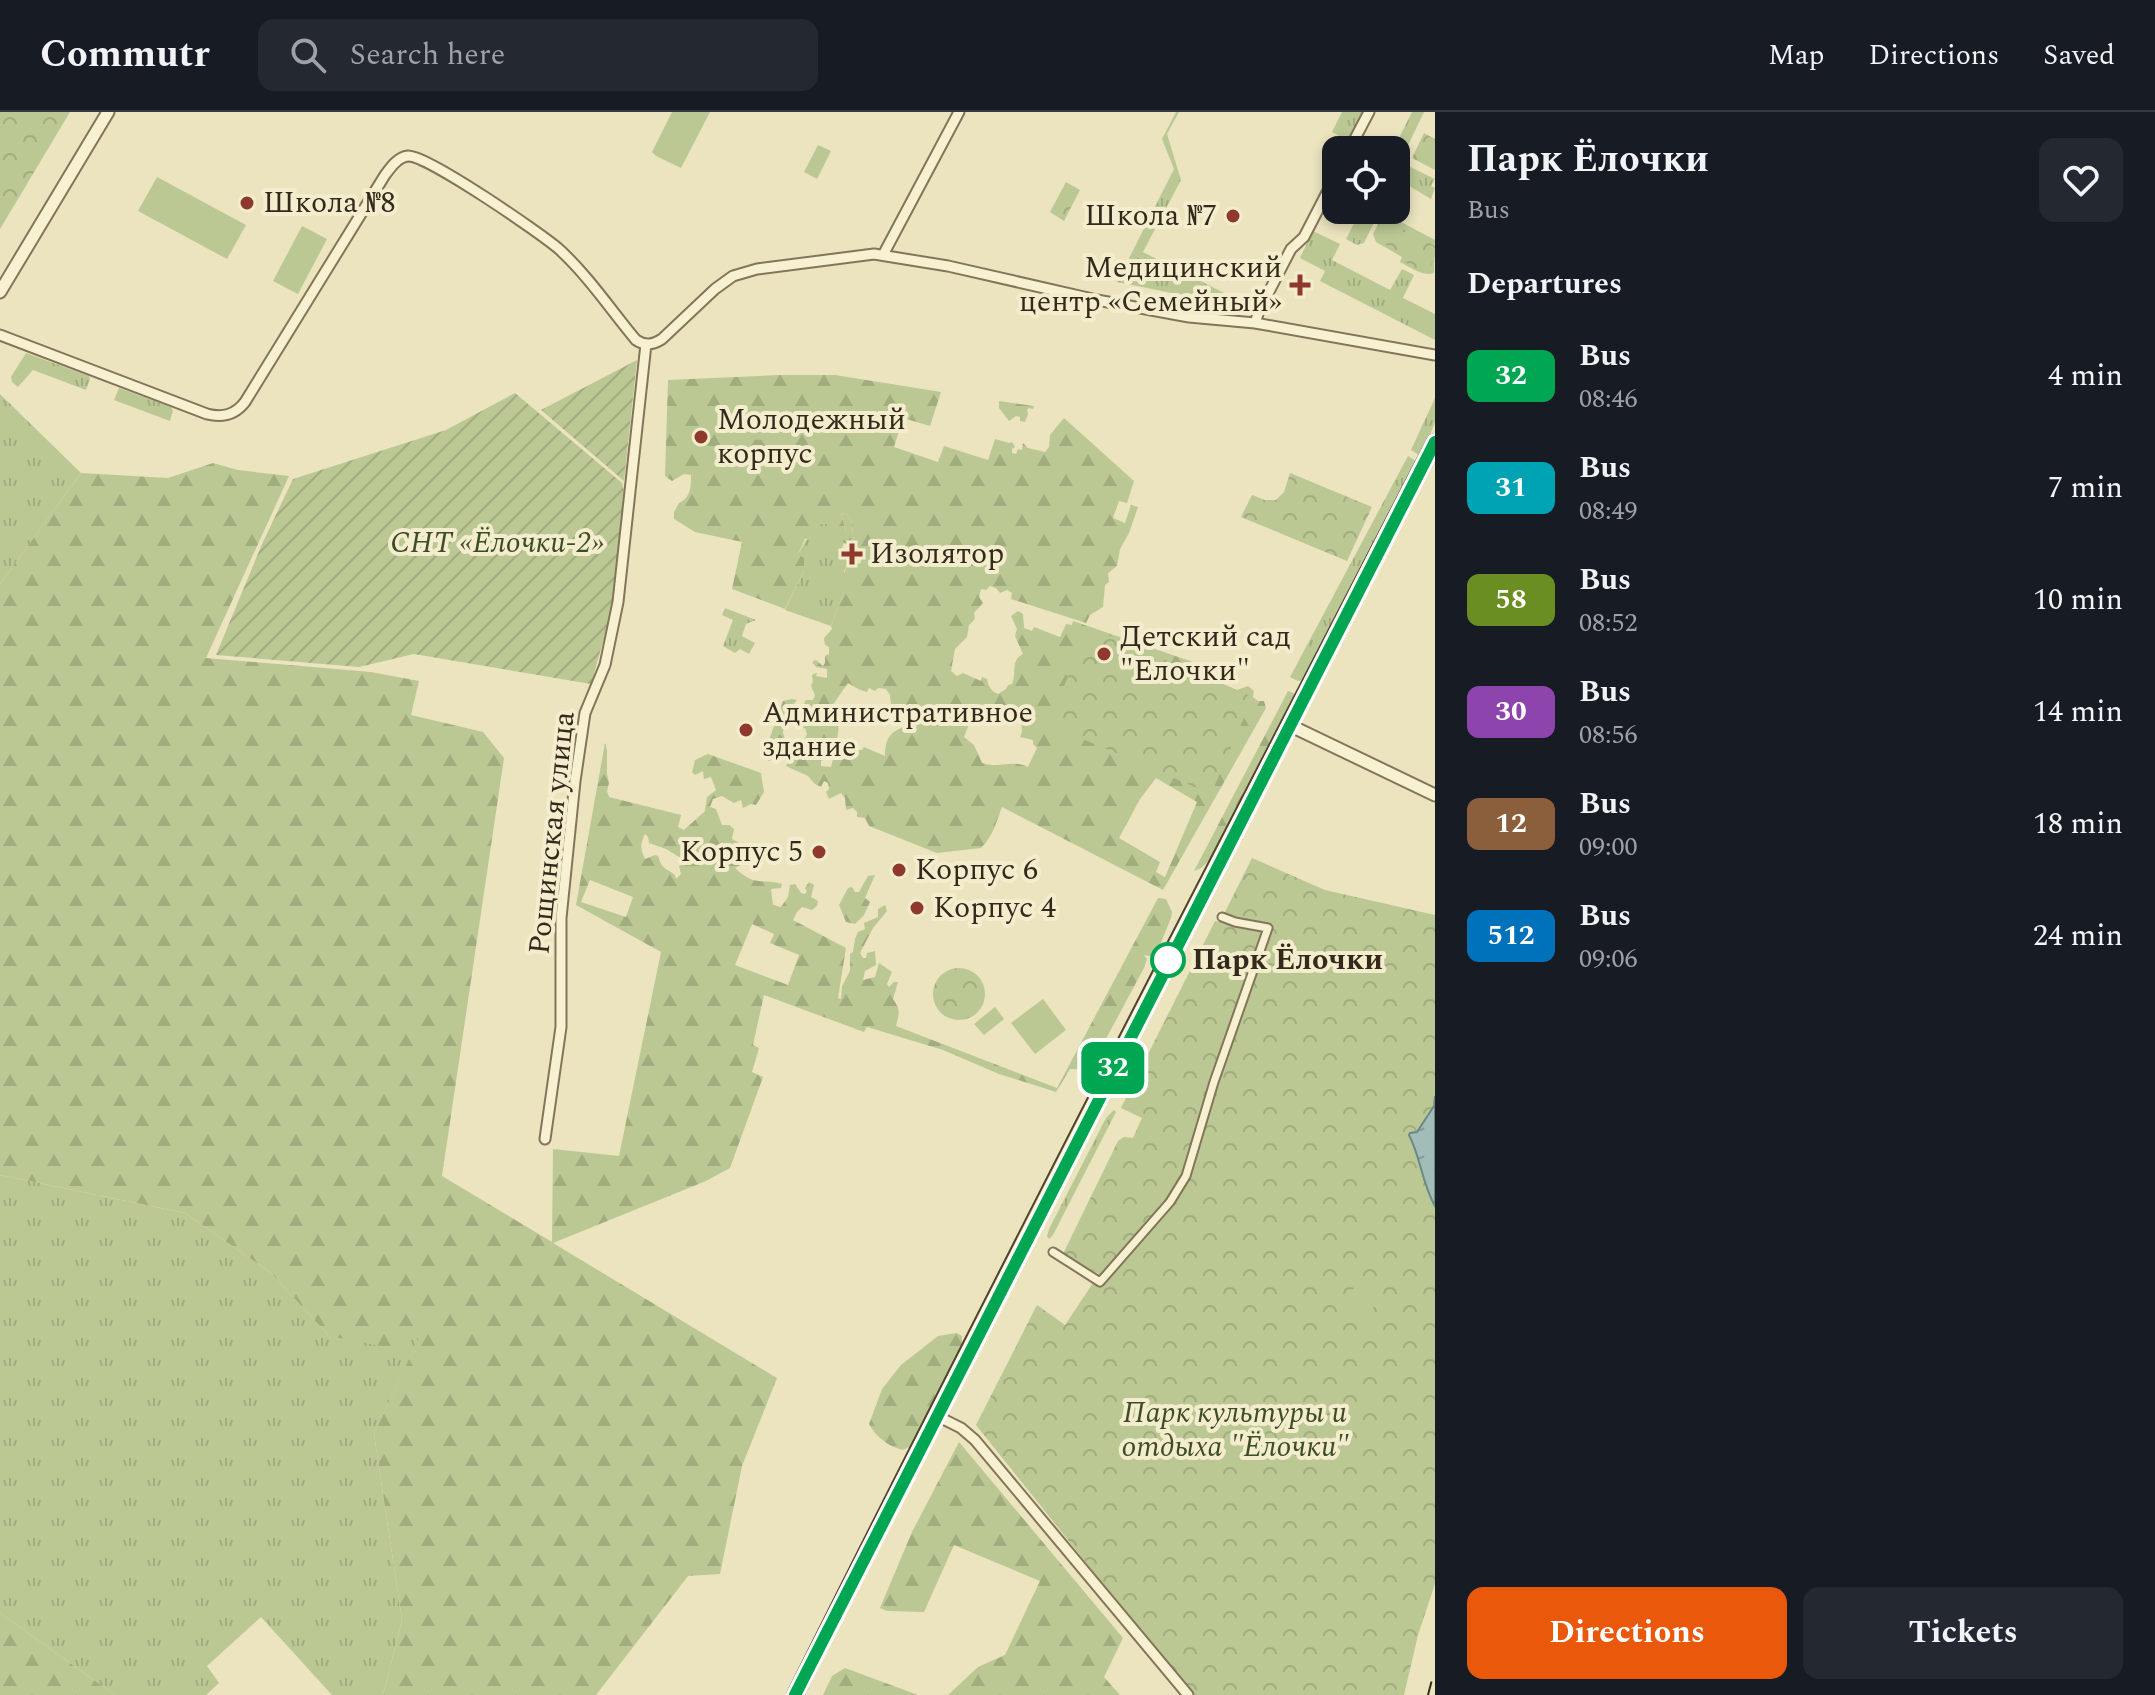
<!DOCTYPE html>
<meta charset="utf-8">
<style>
:root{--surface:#171b24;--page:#242831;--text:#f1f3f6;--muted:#9ea1a6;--line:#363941;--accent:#ea580c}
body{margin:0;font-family:Spectral,serif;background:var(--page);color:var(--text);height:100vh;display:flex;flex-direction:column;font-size:30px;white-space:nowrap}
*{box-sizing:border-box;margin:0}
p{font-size:26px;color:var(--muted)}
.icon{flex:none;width:44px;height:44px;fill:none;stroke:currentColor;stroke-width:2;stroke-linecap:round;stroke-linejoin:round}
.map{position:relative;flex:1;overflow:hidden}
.drawer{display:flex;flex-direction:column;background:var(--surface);width:720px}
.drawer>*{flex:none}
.badge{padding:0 16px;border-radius:12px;font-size:28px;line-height:52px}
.buttons{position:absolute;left:1322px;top:24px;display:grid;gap:16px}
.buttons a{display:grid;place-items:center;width:88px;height:88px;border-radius:16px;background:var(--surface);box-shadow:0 4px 12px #0003;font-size:40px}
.map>.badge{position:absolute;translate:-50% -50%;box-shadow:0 0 0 4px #fff}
h2{padding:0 32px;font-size:30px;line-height:72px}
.round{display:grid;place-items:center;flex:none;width:84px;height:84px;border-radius:16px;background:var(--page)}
.overview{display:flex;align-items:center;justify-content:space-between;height:136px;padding:0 32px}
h1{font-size:38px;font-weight:700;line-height:60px}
.action{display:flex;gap:16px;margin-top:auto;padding:16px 32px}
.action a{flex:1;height:92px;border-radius:16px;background:var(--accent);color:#fff;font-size:32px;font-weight:700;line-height:92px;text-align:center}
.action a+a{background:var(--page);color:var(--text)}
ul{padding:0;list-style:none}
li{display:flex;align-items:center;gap:24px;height:112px;padding:0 32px}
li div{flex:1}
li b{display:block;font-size:30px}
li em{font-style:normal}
li .badge{min-width:88px;font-weight:700;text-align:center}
header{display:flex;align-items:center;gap:48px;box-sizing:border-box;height:112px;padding:0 40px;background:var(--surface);border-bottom:2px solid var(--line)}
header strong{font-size:38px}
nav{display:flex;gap:44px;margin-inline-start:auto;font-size:28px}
.search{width:560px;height:72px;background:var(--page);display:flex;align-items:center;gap:20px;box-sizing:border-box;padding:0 28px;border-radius:16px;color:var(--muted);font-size:30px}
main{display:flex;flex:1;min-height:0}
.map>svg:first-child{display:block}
</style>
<header>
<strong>Commutr</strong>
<div class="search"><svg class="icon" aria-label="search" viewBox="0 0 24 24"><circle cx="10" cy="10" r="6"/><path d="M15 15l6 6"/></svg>Search here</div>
<nav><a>Map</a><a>Directions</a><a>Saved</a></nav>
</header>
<main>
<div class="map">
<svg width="1435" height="1583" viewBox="0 0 1435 1583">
<defs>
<pattern id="grass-tufts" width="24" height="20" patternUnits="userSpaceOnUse" patternTransform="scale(2)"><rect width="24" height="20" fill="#bbc894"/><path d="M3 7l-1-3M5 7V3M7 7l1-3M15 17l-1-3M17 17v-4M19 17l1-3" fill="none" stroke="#a1ac7f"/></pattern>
<pattern id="forest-firs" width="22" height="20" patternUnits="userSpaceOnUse" patternTransform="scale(2)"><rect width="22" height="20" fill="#bbc894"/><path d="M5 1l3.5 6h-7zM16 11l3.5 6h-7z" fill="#a1ac7f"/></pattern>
<pattern id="park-crowns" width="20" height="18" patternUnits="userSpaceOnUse" patternTransform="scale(2)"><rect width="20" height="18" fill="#bbc894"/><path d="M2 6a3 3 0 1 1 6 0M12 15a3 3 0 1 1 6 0" fill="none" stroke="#a1ac7f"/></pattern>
<pattern id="garden-furrows" width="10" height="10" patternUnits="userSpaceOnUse" patternTransform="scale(2)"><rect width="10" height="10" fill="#bbc894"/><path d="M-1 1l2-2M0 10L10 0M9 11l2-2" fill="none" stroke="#a1ac7f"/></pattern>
<pattern id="water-ripples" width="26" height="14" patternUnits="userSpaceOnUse" patternTransform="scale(2)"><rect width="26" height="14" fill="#a2bdb9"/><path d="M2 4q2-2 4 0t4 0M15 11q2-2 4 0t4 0" fill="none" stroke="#859a96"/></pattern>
</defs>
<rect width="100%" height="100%" fill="#ebe4bf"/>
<!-- grass -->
<path fill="url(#grass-tufts)" d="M1176 0H1179L1167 22 1181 68 1143 140 1246 192 1232 193 1117 170 1174 57 1162 27Z
M1342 0H1363L1348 29 1332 20Z
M1412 0H1424L1400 50 1435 67 1431 74 1435 76 1431 87 1396 66V38H1393Z
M1361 98H1380L1364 131 1357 133 1346 127Z
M1384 101 1435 128 1434 161C1423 165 1410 155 1400 150L1402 145 1376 130 1373 122Z
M1313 119 1340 132 1332 148 1390 178 1402 157 1414 163 1403 186 1435 202V228L1320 169 1325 159 1300 146Z
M26 241 89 264 90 267 86 278 33 258 18 275 12 270 11 265Z
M119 276 171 295 173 299 170 309 114 288Z
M0 282 81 361 0 472Z
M1435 286V310L1423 341 1419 343 1411 338Z
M1408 344 1418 350 1334 512 1302 568 1298 569 1290 565Z
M841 401 847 402C855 413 851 424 856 435L844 431 839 444 850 449 844 459V479L831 514 785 498 804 459 798 442 815 413 824 411 846 420Z
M725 496 756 508 746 512 742 524 755 531 749 542 740 537 735 541 723 534 733 508 722 503Z
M1114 998 1116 1000 1053 1123 1049 1127 1047 1124 1049 1117 1106 1006Z
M0 1063 185 1101 271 1161 329 1224 422 1220 374 1322 402 1508 383 1583H332L261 1505 207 1554 219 1571 206 1583H115L0 1501Z"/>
<!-- forest -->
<path fill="url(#forest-firs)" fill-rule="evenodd" d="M779 263H835L941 280 930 314 903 306 894 335 938 350 944 334 988 348 995 327 1009 331 1012 330 1015 335 1012 337V341L1016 342 1018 337 1022 338 1023 331 1028 336 1045 340 1049 335 1050 323 1064 306 1134 369 1127 391 1119 389 1113 406 1125 411 1131 393 1138 395 1129 421 1120 437 1117 454 1108 461 1109 470 1105 473 1103 495 1090 503 1086 511 1011 487 1012 481 1007 478 1000 481 996 476 990 474 986 478 981 477 979 485 983 491 974 501 975 507 969 513 967 525 955 537 951 559 957 564 963 561 981 569 982 565 987 567C988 574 991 579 998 582L1006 577 1008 573 1012 572C1017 561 1010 548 1023 542L1015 524 1017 517 1011 504 1018 499 1023 502 1024 516 1032 519 1034 515 1060 525 1066 512 1072 513 1073 509 1193 550H1213L1218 557 1213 564 1216 569 1237 578 1248 574 1254 579 1253 585 1258 589H1264L1266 596 1163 778 1002 695C996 711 993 724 981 736L937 741 869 714 865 706 857 705V700L853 696 846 698 845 686 841 681 829 687 826 680 829 677 828 671 824 669 821 675 815 672 808 664 786 654 793 641 799 638 800 631 804 628 807 622 805 616 799 617 795 615V603L805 598 803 593 806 588H813L815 583 811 574 813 569 812 564 813 562 817 561 816 564 827 566V557L816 555 812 550 816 548 823 554 825 551V544L829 542V535L825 533 824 526 832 517 831 514 844 479C839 469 845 458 850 449L860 452 865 438 856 435C851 424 855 413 847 402L841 401 846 420 845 427 840 429 835 425 833 416 824 411 815 413 813 425 805 427 798 442 804 446V459L785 497 732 477 742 430 695 420 674 407V400L679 391C691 386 691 374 691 363L684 362 672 369 665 364 668 268ZM848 571 860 578 867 580 869 576 875 579 878 576 886 577 890 583 891 592 908 601 904 615C889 620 885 628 885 644L864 635 862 638 847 639 843 643 839 642 837 647H833L831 655 821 654V649L832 643C839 622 842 615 832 594ZM1013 602 1021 607 1022 620 1020 625 1033 628V632L1037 636 1028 655C1010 647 1001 657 982 651L974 633 964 625 971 607ZM1156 666 1197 690 1165 765 1156 760 1160 750 1119 726 1140 687Z
M999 289 1034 294 1033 297 1029 296 1027 298 1028 302 1025 310 1020 309V305L1016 304 1009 309 999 296Z
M213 351 238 358 289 364 206 546 371 560 419 569 411 603 483 620 504 646 442 1064 552 1130 553 1037 619 1044 661 840 576 793 605 631 607 638V662L609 671 607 679 609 685 681 703 678 715 684 718 705 699 707 685 716 678 711 665 704 667 703 659 695 663 692 660 695 648 708 642 761 661 764 680 756 693 751 692 743 696 741 688 734 691 722 684 713 687 710 695 716 697 722 713H729L734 717 732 727 743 733 747 741 740 753 735 756C755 775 760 766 782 772L781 776 771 777 773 793 781 795 788 785 790 773 795 772 801 781 805 782 807 779 805 776 809 770 814 773 811 785 818 789 817 794 812 798 802 795 797 800 793 808 846 836 838 886 841 887 842 874 850 859V842L853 840 855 827 858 820 865 817 864 811 878 805V797L885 793 887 799 873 816 860 841 863 846H866L867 841 875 839 876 853 865 859 863 868 875 865 879 851 892 860 887 872 889 875 894 870H898L893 887C901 897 899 902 896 914L1057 976 1158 786 1166 787 1172 800 1171 806 1155 845 1144 843 1147 847 1144 856 1100 938 1091 958 1070 957 1056 980 999 962 943 938 867 915 864 920 764 883 753 933 759 936 752 960 763 965 730 1056 706 1069 553 1131 777 1266 742 1354 720 1462 688 1464 596 1583H383L402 1508 374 1322 421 1221 397 1237 329 1224 271 1161 185 1101 0 1063V472L81 361 168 366ZM645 722 648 725 649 731 666 737 684 748V751L679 754 681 762 676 767 675 763C665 755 663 759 658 744L655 743 645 747C640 737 640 732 645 722ZM590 768 633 785 626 805 581 790ZM752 812 774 822 770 831 799 843 788 873 735 853Z
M1288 579 1295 582 1214 744 1201 756 1194 759Z
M792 587 797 588 790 597 789 616 784 614 783 621 786 630 781 643 775 642 774 647 768 649 764 642 783 589Z
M875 763 865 786 870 790 864 803 855 812 846 810 839 793 848 776 852 775 855 780H859L868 764Z
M957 1221 962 1224V1231L911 1334 903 1338C889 1335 876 1325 869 1312L882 1277 901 1253 938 1224Z
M959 1330 1123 1526 1104 1565 1120 1583H948L978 1555 1005 1543 1040 1469 954 1433 924 1500 887 1499 880 1496 912 1420Z
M0 1501 115 1583H0Z
M845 1556 918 1583H823L832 1564Z"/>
<!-- park -->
<path fill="url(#park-crowns)" d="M0 0H70L0 117Z
M1424 21 1435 27V58L1412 46Z
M1066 70 1080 78 1064 109 1050 100Z
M1384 107 1435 134V144L1428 159 1417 157 1405 150 1406 146 1380 129 1377 121Z
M1290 361 1372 395 1347 449 1241 405 1252 383 1265 388H1276L1284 380Z
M1089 515 1253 585 1211 682 1048 612Z
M1252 746 1325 778 1435 803V1472L1418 1523 1404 1583H1192L976 1313 1037 1193 1065 1213 1099 1162 1063 1142 1118 1029 1124 1025 1133 1026 1142 1006 1121 996 1215 809 1220 810Z
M933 882a26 26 0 1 1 52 0a26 26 0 1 1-52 0Z"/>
<!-- garden -->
<path fill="url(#garden-furrows)" d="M637 248 624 369 541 298Z
M515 281 622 371 625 383 614 491 591 572 414 542 359 555 216 543 262 432 293 367 446 318Z"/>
<!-- pitch -->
<path fill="#bbc894" d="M672 0H710L681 56 656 44 652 40Z
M818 33 831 39 817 67 804 60Z
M157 65 246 113 227 147 138 99Z
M302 114 327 127 298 182 273 169Z
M749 299 768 300 766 328 748 327Z
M1043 887 1066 918 1035 942 1011 911Z
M995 895 1004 907 984 923 974 912Z
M1357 1174 1374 1195 1362 1205 1345 1183Z"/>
<!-- water -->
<path fill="url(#water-ripples)" stroke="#6a8a87" stroke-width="2" d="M1435 984V1094C1422 1072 1421 1046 1409 1023L1410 1021 1417 1020 1434 994Z"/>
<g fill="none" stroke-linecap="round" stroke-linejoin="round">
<!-- pedestrian casing -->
<g stroke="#837559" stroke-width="11">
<path id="pedestrian" d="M1053 1140 1100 1170 1170 1090 1186 1064 1214 970 1268 816 1235 810 1222 805"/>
</g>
<!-- minor casing -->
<g stroke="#837559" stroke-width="13">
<path id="minor" d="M1349 38 1369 0
M883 143 959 0
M1255 211 1259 199 1291 137 1304 125 1336 63
M0 223 207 302C223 306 235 303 245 290L385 63C391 55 398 45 408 44 427 43 542 122 560 138 589 165 611 198 636 228 645 234 653 233 662 227L715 177 733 164 757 157 874 142 948 154 1097 188 1189 205 1255 211 1435 243
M545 1027 561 915V806L575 669 585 601 605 553 618 490 646 232
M935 1303 961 1316 975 1328 1188 1583"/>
</g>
<!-- tertiary casing -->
<g stroke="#837559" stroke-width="15">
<path id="tertiary" d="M0 180 108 0
M1289 613 1435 683"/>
</g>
<!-- primary casing -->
<g stroke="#50422d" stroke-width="18">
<path id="primary" d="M795 1583C1004 1163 1219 746 1435 330"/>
</g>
<!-- pedestrian -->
<use href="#pedestrian" stroke="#f7f1d2" stroke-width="7"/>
<!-- minor -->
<use href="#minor" stroke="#f7f1d2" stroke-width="9"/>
<!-- tertiary -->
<use href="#tertiary" stroke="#f7f1d2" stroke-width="11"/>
<!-- primary -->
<use href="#primary" stroke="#eddf98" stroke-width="14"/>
<!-- rail -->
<path stroke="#332a1c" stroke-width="2" stroke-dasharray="14 14" stroke-linecap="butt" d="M1428 1583 1435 1556"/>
</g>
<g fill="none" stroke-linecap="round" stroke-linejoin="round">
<!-- line casing -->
<g stroke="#fff" stroke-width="18">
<path id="line" d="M795 1583C1005 1164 1220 747 1435 330"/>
</g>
<!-- line -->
<use href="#line" stroke="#00a651" stroke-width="12"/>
</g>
<!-- markers -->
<g fill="#8f392c" stroke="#f3edce" stroke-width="3">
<circle cx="247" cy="91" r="8"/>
<circle cx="1233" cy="104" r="8"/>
<path d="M1296 161h8v8h8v8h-8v8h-8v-8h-8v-8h8z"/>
<circle cx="701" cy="325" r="8"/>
<path d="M848 430h8v8h8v8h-8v8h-8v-8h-8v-8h8z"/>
<circle cx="1104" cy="542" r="8"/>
<circle cx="746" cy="618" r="8"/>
<circle cx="819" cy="740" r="8"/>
<circle cx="899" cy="758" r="8"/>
<circle cx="917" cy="796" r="8"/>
</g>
<circle fill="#fff" stroke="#00a651" stroke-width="4" cx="1168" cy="848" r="16"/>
<g text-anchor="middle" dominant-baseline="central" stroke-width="8" stroke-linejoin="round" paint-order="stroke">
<!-- poi labels -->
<g font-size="30" fill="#332a1c" stroke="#f3edce" text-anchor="start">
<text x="263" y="91">Школа №8</text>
<text x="1217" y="104" text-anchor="end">Школа №7</text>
<text x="1282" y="156" text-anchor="end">Медицинский<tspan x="1282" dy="34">центр «Семейный»</tspan></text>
<text x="717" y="308">Молодежный<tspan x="717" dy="34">корпус</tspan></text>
<text x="870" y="442">Изолятор</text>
<text x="1120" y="525">Детский сад<tspan x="1120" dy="34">"Елочки"</tspan></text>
<text x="762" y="601">Административное<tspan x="762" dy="34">здание</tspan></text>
<text x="803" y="740" text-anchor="end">Корпус 5</text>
<text x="915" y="758">Корпус 6</text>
<text x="933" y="796">Корпус 4</text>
</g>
<!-- park labels -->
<g font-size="30" font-style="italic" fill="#3e4e24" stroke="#f3edce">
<text x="497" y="431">СНТ «Ёлочки-2»</text>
<text x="1235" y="1301">Парк культуры и<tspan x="1235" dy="34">отдыха "Ёлочки"</tspan></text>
</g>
<!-- street labels -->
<g font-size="30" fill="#332a1c" stroke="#f3edce">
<text transform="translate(552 721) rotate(-84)">Рощинская улица</text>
</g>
<!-- stop labels -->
<g font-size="30" font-weight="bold" fill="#332a1c" stroke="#f3edce" text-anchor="start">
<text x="1192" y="848">Парк Ёлочки</text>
</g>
</g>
</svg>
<div class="buttons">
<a><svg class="icon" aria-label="locate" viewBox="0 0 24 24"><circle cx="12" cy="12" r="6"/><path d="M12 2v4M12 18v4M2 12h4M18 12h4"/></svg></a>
</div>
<b class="badge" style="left:1113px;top:956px;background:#00a651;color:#fff">32</b>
</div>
<section class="drawer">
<div class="overview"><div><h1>Парк Ёлочки</h1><p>Bus</p></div><a class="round"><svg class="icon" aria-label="heart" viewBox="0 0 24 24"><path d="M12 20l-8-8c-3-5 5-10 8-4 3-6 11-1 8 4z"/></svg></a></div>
<h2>Departures</h2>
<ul>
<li><span class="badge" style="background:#00a651;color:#fff">32</span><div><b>Bus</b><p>08:46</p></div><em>4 min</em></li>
<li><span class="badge" style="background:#00a3b4;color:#fff">31</span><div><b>Bus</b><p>08:49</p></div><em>7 min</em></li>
<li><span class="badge" style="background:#6b8e23;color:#fff">58</span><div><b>Bus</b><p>08:52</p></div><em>10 min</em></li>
<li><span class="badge" style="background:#8e44ad;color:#fff">30</span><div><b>Bus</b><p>08:56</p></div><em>14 min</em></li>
<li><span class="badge" style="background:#8b5e3c;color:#fff">12</span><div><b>Bus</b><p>09:00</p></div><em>18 min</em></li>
<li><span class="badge" style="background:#0072bc;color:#fff">512</span><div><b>Bus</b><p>09:06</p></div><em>24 min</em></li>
</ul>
<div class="action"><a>Directions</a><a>Tickets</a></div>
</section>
</main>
